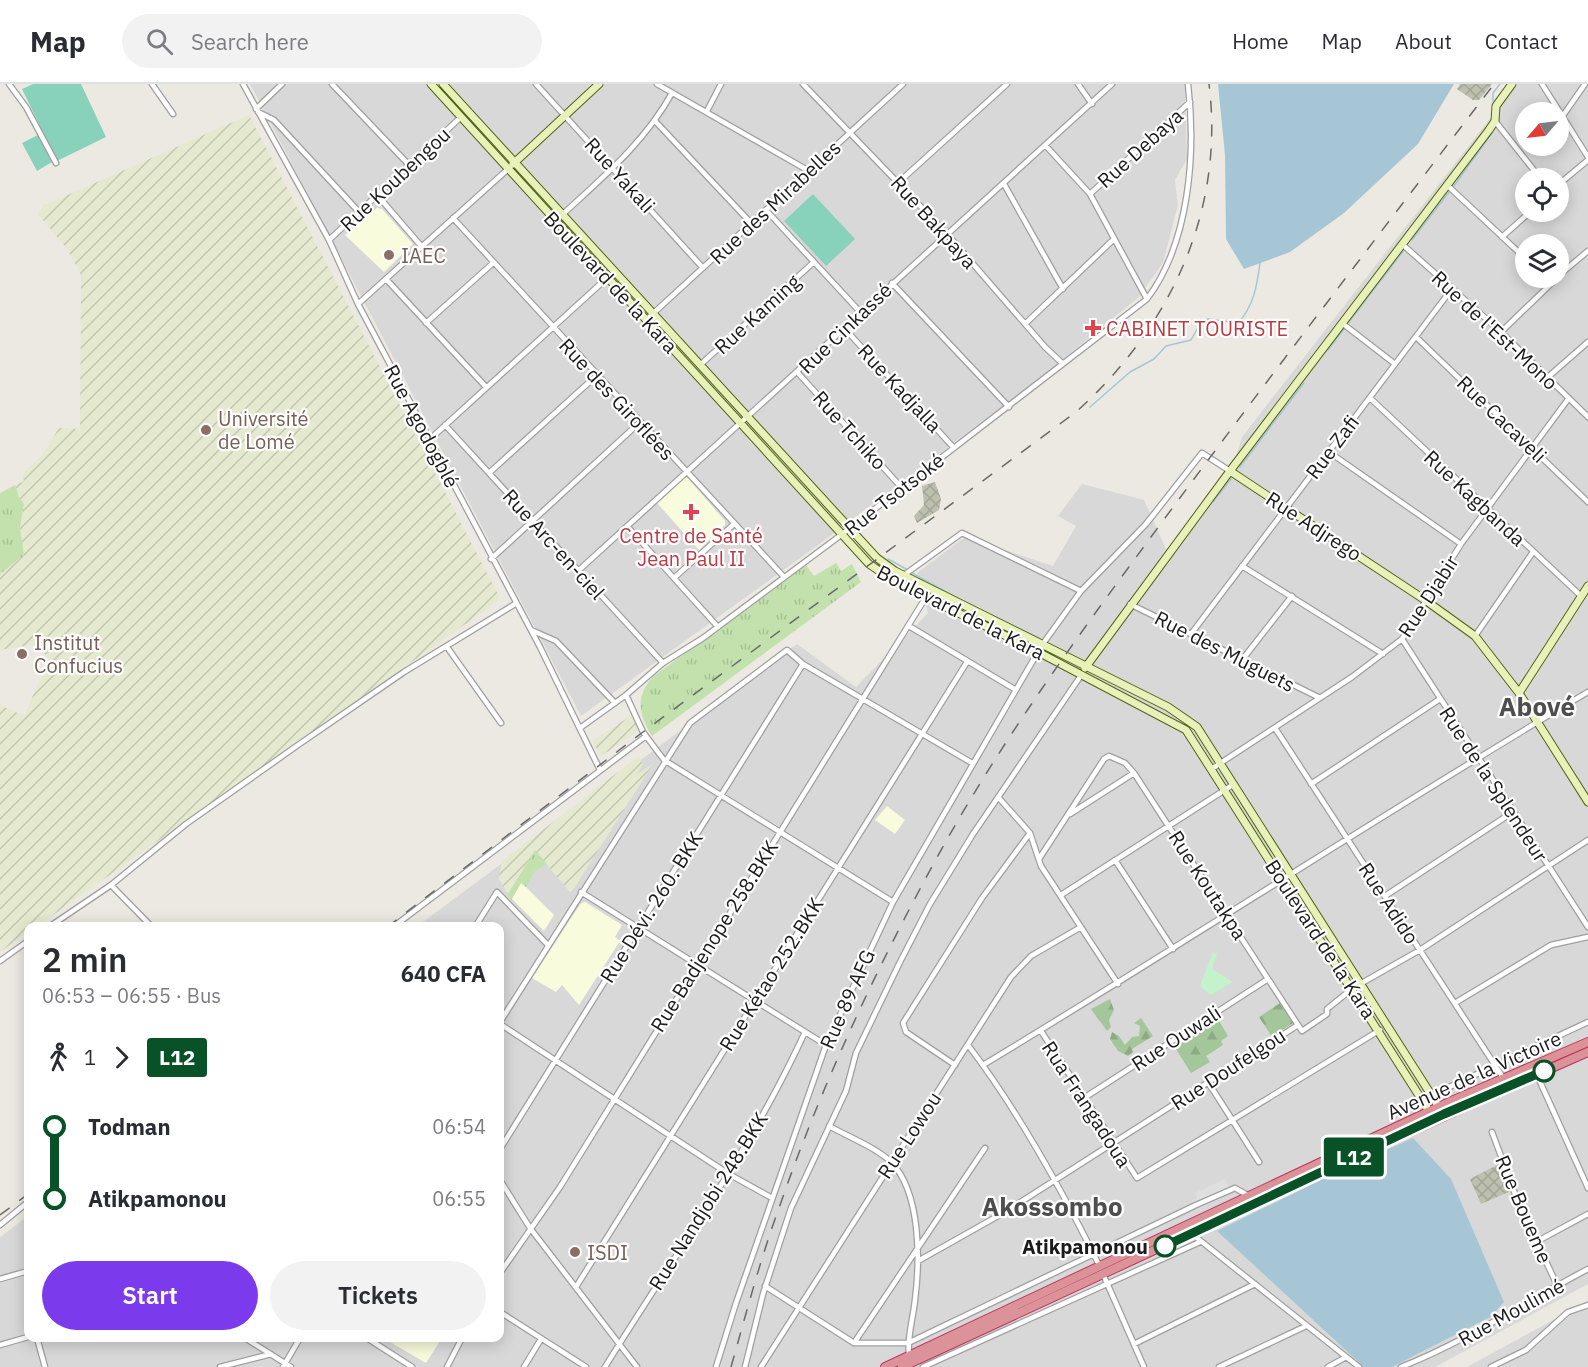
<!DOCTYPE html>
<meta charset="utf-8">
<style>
:root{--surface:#fff;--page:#f2f2f3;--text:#2b2b33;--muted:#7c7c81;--line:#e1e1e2;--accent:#7c3aed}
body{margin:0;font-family:"IBM Plex Sans",sans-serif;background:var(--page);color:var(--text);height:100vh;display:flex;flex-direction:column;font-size:22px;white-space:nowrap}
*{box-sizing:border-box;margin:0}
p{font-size:20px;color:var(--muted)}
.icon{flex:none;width:33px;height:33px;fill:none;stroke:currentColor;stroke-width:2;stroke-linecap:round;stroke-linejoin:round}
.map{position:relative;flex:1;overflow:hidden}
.side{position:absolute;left:24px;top:838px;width:480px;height:420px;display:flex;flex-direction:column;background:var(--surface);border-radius:12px;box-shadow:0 3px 15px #0003}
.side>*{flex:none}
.badge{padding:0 12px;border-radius:4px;font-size:21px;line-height:39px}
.needle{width:39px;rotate:242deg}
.controls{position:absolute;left:1515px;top:18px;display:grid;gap:12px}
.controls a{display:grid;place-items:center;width:54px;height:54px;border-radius:50%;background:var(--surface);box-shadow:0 3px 15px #0003;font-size:30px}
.map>.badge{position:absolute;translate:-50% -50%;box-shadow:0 0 0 3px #fff}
.legs{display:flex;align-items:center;gap:9px;height:66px;padding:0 18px;font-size:20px}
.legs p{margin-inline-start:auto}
.headline{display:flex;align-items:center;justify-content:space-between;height:102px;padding:0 18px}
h1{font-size:33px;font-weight:600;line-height:45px}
.action{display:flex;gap:12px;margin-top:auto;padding:12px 18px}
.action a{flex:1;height:69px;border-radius:36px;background:var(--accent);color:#fff;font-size:24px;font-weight:600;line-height:69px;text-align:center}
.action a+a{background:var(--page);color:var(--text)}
ul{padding:0 18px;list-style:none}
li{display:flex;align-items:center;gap:21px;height:72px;font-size:22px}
li i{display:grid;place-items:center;width:9px;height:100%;margin:0 8px;background:currentColor}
li i::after{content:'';width:15px;height:15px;margin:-8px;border:4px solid;border-radius:50%;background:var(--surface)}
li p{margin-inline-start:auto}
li:first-child i{background:linear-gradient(#0000 50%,currentColor 0)}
li:last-child i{background:linear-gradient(currentColor 50%,#0000 0)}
header{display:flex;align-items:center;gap:36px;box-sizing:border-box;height:84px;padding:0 30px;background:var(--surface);border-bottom:2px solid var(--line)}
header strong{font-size:28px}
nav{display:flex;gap:33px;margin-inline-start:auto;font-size:21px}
.search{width:420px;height:54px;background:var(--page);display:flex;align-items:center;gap:15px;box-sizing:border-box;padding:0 21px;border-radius:33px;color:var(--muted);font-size:22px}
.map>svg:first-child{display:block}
</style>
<header>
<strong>Map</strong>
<div class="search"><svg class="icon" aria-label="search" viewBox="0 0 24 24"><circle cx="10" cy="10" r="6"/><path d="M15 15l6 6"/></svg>Search here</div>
<nav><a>Home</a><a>Map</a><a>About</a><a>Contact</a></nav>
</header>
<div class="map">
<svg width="1588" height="1283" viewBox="0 0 1588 1283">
<defs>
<pattern id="construction-cross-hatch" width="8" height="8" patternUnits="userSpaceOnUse" patternTransform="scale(1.5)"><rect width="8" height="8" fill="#bdbfaf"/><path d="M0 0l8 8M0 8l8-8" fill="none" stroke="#a2a496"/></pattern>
<pattern id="farmland-furrows" width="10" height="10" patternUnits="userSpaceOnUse" patternTransform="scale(1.5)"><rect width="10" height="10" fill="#e4e9cf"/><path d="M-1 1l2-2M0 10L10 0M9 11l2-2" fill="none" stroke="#c3c7b1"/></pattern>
<pattern id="grass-tufts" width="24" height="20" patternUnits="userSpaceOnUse" patternTransform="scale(1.5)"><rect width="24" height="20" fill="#c2e1ad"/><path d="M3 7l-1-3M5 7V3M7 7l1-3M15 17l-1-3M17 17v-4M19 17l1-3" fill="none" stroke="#a6c094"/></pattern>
<pattern id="forest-firs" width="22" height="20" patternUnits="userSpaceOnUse" patternTransform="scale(1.5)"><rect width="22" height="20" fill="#a4c69b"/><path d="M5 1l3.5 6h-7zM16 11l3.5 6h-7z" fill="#8daa85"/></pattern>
</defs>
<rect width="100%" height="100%" fill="#ece9e2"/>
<!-- residential -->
<path fill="#d9d8d8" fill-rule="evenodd" d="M250 0H1185L1187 75 1175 96 1178 121 1163 179 1140 211 1156 199 1046 289 821 459 581 632Z
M1517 0H1588V1200L1435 1283H0V1153L28 1132V1254H500V843H416L797 560 856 603 928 529 917 489 965 453 1053 482 1076 442 1058 432 1082 400 1144 416 1170 474 1230 391 1242 353ZM1526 28H1558V62H1526ZM1526 94H1558V128H1526ZM1526 160H1558V194H1526Z
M1588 1217V1283H1467Z"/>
<!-- education -->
<path fill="#f8fbdc" d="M377 124 382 125 413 160 384 188 345 151Z
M686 392 725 437V441L699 466 657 419Z
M887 722 905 736 895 750 875 736Z
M521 798 554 831 544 847 512 815Z
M585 818 622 841 615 853 620 857 579 921 562 901 556 908 532 894 581 819Z
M383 1254H442L426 1279Z"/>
<!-- construction -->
<path fill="url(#construction-cross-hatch)" d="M1460 0H1492L1479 16H1473L1457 5Z
M935 398 941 415 939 426 917 439 914 432 924 421 922 402Z
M1499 1080 1511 1107 1481 1120 1470 1095Z"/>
<!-- farmland -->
<path fill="url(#farmland-furrows)" d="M249 31 499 512 498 517 36 843H28V848L0 868V621L24 632 49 575 36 560 0 566V490L24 471 20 443 24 420 19 413 15 401 24 397 22 392 24 388 42 372 59 344 80 345 81 191 67 165 38 130 45 121Z
M632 631 641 645 601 672 592 657Z
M639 672 643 680 636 691 653 680 571 809 535 767 508 810 499 795 502 777Z"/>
<!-- grass -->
<path fill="url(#grass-tufts)" d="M15 401 19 413 24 420 20 443 24 471 0 490V409Z
M836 479 841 487 852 480 861 498 652 652C638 630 635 611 654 592L806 481 814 492Z
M535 766 547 780 535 787 526 803 521 799 511 816 508 810Z"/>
<!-- forest -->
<path fill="url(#forest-firs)" d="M1110 915 1114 926 1109 936 1111 943 1107 947 1091 925Z
M1280 919 1293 939 1272 953 1259 933Z
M1141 934 1153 952 1132 965 1133 968 1128 972 1118 967 1110 955 1112 948 1119 952 1125 961 1132 953 1139 952 1140 942 1134 939Z
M1218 935 1228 952 1221 957 1223 961 1206 972 1210 978 1191 989 1174 962Z"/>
<!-- park -->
<path fill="#c3f2cb" d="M1213 868 1217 870 1212 885 1233 898 1210 911 1200 902Z"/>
<!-- pitch -->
<path fill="#88d2bc" d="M33 0H81L106 53 57 77 22 5Z
M38 51 52 78 37 87 22 59Z
M813 110 855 155 826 182 784 137Z"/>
<!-- parking -->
<path fill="#dfdfdf" d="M1225 1095 1232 1109 1195 1127 1191 1117 1197 1114 1195 1109Z"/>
<!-- water -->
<path fill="#a7c6d5" d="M1218 0H1454L1418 60 1344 129 1290 168 1244 185 1226 155 1225 71Z
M1413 1054 1451 1095 1504 1218 1490 1233 1392 1283H1364L1217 1147 1327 1093Z"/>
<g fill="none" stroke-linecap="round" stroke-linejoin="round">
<!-- stream -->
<path stroke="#a7c6d5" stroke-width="1.5" d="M1493 17V9L1500 0
M1454 102 1492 49
M1412 156 1450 107
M1349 238 1404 166
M1328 266 1344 245
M1090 323 1130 288 1154 275 1166 262 1191 256 1201 238 1208 235 1238 239C1254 222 1257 201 1260 179
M1240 383 1304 299
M1213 418 1231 395
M888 475 908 486
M912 489 957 514
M980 526 1039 554"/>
<!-- street casing -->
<g stroke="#9f9f9f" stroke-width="7">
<path id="street" d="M9 0 26 23 56 79
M152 0 173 30
M243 0 329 156 358 220 540 563 600 686
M332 0 411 83
M536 0 703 184
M657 0 809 87
M803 0 948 151 1045 263 1062 279
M1078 0 1092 20
M1542 0 1588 73
M256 25 282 0
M707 27 721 0
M258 28 274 36 360 129
M1562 33 1585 0
M1495 37 1540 94
M656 38 751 139
M1046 62 1090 110 1147 215
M899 98 1007 0
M1004 100 1063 205
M1447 101 1526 175
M1558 101 1588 76
M1090 110 1190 18
M378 112 422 163
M766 126 862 230
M562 131C603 93 645 58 672 9
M453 134 784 493
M1502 153 1530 128
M329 156 461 33
M1402 160 1501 248 1588 333
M1558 192 1588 167
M386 195 486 303
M892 199 1009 323
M358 220 508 85
M646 236 903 0
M426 239 493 179
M1026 239 1113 156
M1342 239 1395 280
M845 245 954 364
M1501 248 1557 194
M1416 253 1588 418
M700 281 814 178
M798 289 901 403
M1548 293 1588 258
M1370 314 1581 512
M445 341 663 579
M429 356 607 194
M1329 368 1461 460
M489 389 596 292
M627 442 718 543
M491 475 639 339
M1242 482 1383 570
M578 487 1112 0
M904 491 962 449 1081 507
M674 494 734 440
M1130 520 1320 614
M909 542 1016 606
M531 546 556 557 615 619
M1191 550 1451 206
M1475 552 1533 468
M1402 555 1588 843
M447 563 501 639
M1242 576 1292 512
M626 611 643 648 664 676 893 818
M580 644 626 611 663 579 703 554 841 451 1147 215C1190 158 1196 68 1188 0
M1275 644 1504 995
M1213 684 1352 593 1402 555 1461 460 1569 314
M1311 700 1440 615
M998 713 1030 749 1041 782 1118 900
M1070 730 1134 689
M1039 775 1104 675 1109 672 1125 679 1134 689 1298 941
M1115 776 1173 865
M111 801 152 843
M581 808 826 961
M1061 811 1234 700
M1385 812 1513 728
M49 843 111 801 186 740 298 661 404 588 515 520
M393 843 646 652
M475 843 497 808 547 860
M0 877 28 857
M1455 919 1551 861 1588 853
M500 938 690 639 787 566 803 580 972 679
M500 940 727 1089 772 1114
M1041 947 1137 1094 1380 946
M968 961C1019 1028 1063 1108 1100 1183
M955 981 906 948 903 939 982 814 1030 749
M983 981C1186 859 1384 728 1588 608
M1537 991 1588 1104
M1208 998 1259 1078
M1445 1005 1588 938
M1084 1014 1268 895
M829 1042C847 1052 879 1065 892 1079 921 1110 920 1177 915 1216 913 1235 907 1252 909 1271
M1492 1048 1518 1118 1557 1201
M500 1065 803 580
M500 1096 530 1144 637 1283
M0 1141 28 1118
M1192 1150 1359 1283
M1536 1158 1588 1130
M918 1177 1005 1128 1298 941 1302 947 1327 930V925L1353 904 1420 866 1588 756
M500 1189 560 1103 926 513
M1103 1190 1144 1283
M0 1195 28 1187
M765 1202 854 1259H908L1196 1121 1235 1104 1249 1112
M576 1203 967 578
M500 1228 586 1283
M37 1254 45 1283
M245 1254 291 1283
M367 1254 412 1283
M854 1259 985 1064
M1134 1260 1255 1200
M0 1261 28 1253
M220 1283 271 1270
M283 1283 300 1254
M447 1283 462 1254
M524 1283 541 1255
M605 1283C673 1173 751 1066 805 948
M716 1283 736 1219 826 961 893 818 1042 561 1081 507 1146 440 1202 369 1230 387
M745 1283 763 1210 791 1124 846 1007 856 969 900 878 930 820 973 750 1082 590
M761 1283 1011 893 1031 872 1081 843
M923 1283 1200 1158
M1219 1283 1306 1242
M1328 1283 1346 1273
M1401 1283C1467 1257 1525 1218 1588 1185
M1491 1283 1526 1266 1568 1228 1588 1221"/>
</g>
<!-- secondary casing -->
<g stroke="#536411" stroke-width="9">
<path id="secondary" d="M431 0 869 480 902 502 1023 560 1186 646 1434 1035
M443 0 877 474 895 487 1168 623 1197 643 1444 1031
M513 80 599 0
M1230 387 1425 516 1475 552 1519 609 1588 718
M1085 584 1230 387 1489 46 1495 37 1496 22 1512 0
M1519 609 1588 502"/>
</g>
<!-- highway casing -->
<g stroke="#c1375a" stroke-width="10">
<path id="highway" d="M885 1283 1449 1018 1588 958
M902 1283C1131 1178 1358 1069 1588 968"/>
</g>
<!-- street -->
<use href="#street" stroke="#fff" stroke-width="4.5"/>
<!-- secondary -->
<use href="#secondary" stroke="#e9f1bb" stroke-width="7"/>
<!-- highway -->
<use href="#highway" stroke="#db9299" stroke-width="8"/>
<!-- rail -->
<path stroke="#696969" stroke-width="1.5" stroke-dasharray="12 12" stroke-linecap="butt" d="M387 843 643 648 1076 328C1170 244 1225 127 1209 0
M0 1131 28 1110
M731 1283C746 1230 760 1176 779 1124 820 1005 874 889 934 779 1000 657 1083 545 1165 434 1273 288 1384 144 1494 0"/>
</g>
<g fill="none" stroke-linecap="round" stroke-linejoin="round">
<!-- line-1 casing -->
<g stroke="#fff" stroke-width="14">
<path id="line-1" d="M1165 1162 1444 1030 1544 987"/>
</g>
<!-- line-1 -->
<use href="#line-1" stroke="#095228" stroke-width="9"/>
</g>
<!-- markers -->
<g fill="#8d6e63" stroke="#fff" stroke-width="2">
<circle cx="389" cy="171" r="6"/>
<circle cx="206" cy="346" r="6"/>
<circle cx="22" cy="570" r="6"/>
<circle cx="575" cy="1168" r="6"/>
</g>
<g fill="#e0444e" stroke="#fff" stroke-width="2">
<path d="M1090 235h6v6h6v6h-6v6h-6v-6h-6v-6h6z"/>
<path d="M688 419h6v6h6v6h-6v6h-6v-6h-6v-6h6z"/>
</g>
<g fill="#fff" stroke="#095228" stroke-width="3">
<circle cx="1544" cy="987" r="10"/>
<circle cx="1165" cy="1162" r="10"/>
</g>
<g text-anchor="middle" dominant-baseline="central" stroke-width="4.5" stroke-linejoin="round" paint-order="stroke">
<!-- street labels -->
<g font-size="20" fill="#1b1b1b" stroke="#fff">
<text transform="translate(1140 64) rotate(-42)">Rue Debaya</text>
<text transform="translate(620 91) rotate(48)">Rue Yakali</text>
<text transform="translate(395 95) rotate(-43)">Rue Koubengou</text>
<text transform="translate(775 118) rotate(-43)">Rue des Mirabelles</text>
<text transform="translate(934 138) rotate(48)">Rue Bakpaya</text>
<text transform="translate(611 198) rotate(47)">Boulevard de la Kara</text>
<text transform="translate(757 230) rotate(-42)">Rue Kaming</text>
<text transform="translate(845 244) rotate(-44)">Rue Cinkassé</text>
<text transform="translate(1495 246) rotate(43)">Rue de l'Est-Mono</text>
<text transform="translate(900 304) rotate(47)">Rue Kadjalla</text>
<text transform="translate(617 315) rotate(47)">Rue des Giroflées</text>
<text transform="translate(1502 335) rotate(44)">Rue Cacaveli</text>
<text transform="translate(422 342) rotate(62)">Rue Agodogblé</text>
<text transform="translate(850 346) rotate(48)">Rue Tchiko</text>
<text transform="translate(1332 363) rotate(-53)">Rue Zafi</text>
<text transform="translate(894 410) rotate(-38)">Rue Tsotsoké</text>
<text transform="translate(1475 414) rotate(43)">Rue Kagbanda</text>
<text transform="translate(1314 442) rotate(33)">Rue Adjrego</text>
<text transform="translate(554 460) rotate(48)">Rue Arc-en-ciel</text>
<text transform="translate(1428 512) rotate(-57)">Rue Djabir</text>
<text transform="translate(961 528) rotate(27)">Boulevard de la Kara</text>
<text transform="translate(1225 567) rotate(27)">Rue des Muguets</text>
<text transform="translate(1494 700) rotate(57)">Rue de la Splendeur</text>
<text transform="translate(1208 801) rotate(57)">Rue Koutakpa</text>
<text transform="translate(1389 819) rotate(57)">Rue Adido</text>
<text transform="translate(651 823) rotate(-58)">Rue Dévi. 260. BKK</text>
<text transform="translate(714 852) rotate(-58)">Rue Badjenope 258.BKK</text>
<text transform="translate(1321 855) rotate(57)">Boulevard de la Kara</text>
<text transform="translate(771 890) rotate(-58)">Rue Kétao 252.BKK</text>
<text transform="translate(847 915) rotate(-66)">Rue 89 AFG</text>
<text transform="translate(1176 954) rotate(-33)">Rue Ouwali</text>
<text transform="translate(1228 985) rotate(-33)">Rue Doufelgou</text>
<text transform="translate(1474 991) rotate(-24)">Avenue de la Victoire</text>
<text transform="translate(1087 1020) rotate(57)">Rua Frangadoua</text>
<text transform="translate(909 1051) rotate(-57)">Rue Lowou</text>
<text transform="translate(708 1117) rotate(-58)">Rue Nandjobi 248.BKK</text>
<text transform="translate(1524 1125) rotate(67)">Rue Boueme</text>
<text transform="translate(1511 1228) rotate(-29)">Rue Moulimé</text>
</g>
<!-- education labels -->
<g font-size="20" fill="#785e54" stroke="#fff" text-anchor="start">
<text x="401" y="171">IAEC</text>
<text x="218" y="334">Université<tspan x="218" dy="23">de Lomé</tspan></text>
<text x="34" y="558">Institut<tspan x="34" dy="23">Confucius</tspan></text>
<text x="587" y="1168">ISDI</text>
</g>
<!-- health labels -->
<g font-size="20" fill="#be3a42" stroke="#fff" text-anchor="start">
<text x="1106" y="244">CABINET TOURISTE</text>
<text x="691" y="451" text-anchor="middle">Centre de Santé<tspan x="691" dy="23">Jean Paul II</tspan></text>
</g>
<!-- stop labels -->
<g font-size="20" font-weight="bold" fill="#1b1b1b" stroke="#fff" text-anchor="end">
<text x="1148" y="1162">Atikpamonou</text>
</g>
<!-- district labels -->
<g font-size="26" font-weight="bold" fill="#4e4e4e" stroke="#fff">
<text x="1537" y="622">Abové</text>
<text x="1052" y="1122">Akossombo</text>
</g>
</g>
</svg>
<div class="controls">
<a><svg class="needle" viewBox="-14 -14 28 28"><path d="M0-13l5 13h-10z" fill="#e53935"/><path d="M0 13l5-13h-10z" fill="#7c7c81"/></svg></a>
<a><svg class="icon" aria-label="locate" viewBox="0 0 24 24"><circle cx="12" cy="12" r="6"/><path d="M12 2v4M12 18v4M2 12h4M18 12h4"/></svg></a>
<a><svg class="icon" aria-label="layers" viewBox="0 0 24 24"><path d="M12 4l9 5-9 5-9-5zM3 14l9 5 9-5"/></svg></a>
</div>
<b class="badge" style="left:1354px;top:1073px;background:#095228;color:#fff">L12</b>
<section class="side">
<div class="headline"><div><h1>2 min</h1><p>06:53 – 06:55 · Bus</p></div><b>640 CFA</b></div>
<div class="legs"><svg class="icon" aria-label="walk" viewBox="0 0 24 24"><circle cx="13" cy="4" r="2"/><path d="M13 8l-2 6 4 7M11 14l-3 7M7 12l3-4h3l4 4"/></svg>1<svg class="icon" aria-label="forward" viewBox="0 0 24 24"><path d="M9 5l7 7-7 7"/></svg><b class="badge" style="background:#095228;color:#fff">L12</b></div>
<ul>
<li><i style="color:#095228"></i><b>Todman</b><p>06:54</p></li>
<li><i style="color:#095228"></i><b>Atikpamonou</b><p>06:55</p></li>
</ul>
<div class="action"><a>Start</a><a>Tickets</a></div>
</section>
</div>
